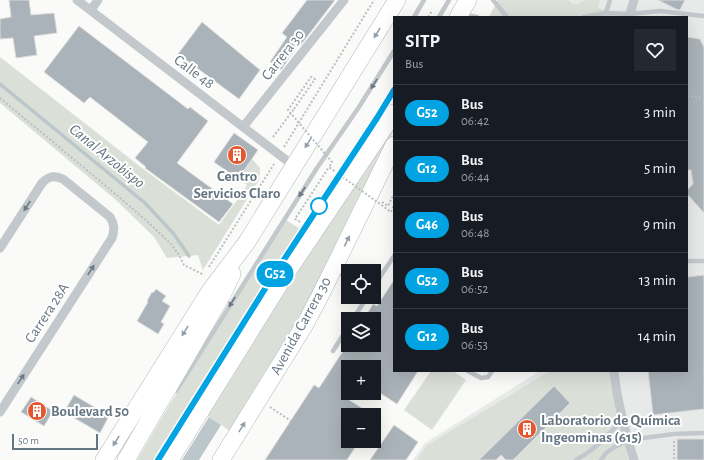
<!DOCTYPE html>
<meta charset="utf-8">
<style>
:root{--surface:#171b24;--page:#242831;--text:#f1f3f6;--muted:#9ea1a6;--line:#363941}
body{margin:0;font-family:"Alegreya Sans",sans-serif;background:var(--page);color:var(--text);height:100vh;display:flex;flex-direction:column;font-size:15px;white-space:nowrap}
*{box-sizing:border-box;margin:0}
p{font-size:13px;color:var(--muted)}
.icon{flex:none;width:22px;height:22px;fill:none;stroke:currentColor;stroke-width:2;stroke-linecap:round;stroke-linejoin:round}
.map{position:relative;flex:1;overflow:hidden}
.panel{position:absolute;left:393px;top:16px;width:295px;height:356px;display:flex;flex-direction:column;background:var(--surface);border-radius:0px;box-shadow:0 4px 16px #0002}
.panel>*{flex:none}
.badge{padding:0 8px;border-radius:13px;font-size:14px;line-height:26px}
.controls{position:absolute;left:341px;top:264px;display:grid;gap:8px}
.controls a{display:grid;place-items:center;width:40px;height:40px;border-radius:0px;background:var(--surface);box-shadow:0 4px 16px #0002;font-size:20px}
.scale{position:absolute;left:12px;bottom:10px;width:86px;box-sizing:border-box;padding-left:4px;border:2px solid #657683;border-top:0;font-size:11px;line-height:14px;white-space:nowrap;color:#657683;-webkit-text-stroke:3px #fff;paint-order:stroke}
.map>.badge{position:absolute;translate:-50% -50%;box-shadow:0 0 0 2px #fff}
.round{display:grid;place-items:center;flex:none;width:42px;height:42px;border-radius:0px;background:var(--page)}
.headline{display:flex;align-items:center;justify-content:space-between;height:68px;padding:0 12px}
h1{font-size:19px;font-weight:700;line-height:30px}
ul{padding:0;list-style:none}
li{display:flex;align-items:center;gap:12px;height:56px;padding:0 12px;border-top:1px solid var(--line)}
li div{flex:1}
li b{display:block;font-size:15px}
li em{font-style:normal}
li .badge{min-width:44px;font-weight:700;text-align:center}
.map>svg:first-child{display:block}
</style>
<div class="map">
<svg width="704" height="460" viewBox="0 0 704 460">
<rect width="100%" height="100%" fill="#fafaf8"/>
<!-- built -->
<path fill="#e8e9e9" d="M498 0H704V460H413L425 443 540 371H687V17H489Z"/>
<!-- green -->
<path fill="#dadfd7" d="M498 0H568C576 8 579 2 586 0 590 0 596 0 600 0L598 8 623 16V17H489Z
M0 57 142 168 219 225 235 203 247 185 238 179 252 159 260 168 259 180 203 270 198 255 167 258 154 237 116 200 0 103Z
M394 123V130L352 210 312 295 270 367 230 431 205 414 268 311Z
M286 220 300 229 155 460H137L170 404Z
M431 371H453L466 380 432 430 404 410Z
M550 371H611L617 412 628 460H513L570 403 554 386 479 460H417L426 446Z"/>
<!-- water -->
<path fill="#bbc7cb" d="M209 417 221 425 199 460H182Z"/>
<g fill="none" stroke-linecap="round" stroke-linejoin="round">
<!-- stream -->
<path stroke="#bbc7cb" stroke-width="3.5" d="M0 84 145 203 173 233 189 256"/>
</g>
<!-- building -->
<path fill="#aab3b9" stroke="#dcdcda" d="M9 0H29L31 15 54 13 57 33 34 36 37 55 16 58 13 38 0 39V19L11 17Z
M307 0H335L300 46 298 45 281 70 270 62 287 37 282 33Z
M658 0H685L680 10 676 9Z
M202 22 260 70 239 99 178 54Z
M79 26 188 109 190 107 208 121 177 163 233 204 219 222 145 168 146 167 135 158 148 142 90 97 84 103 44 72Z
M687 37 700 39 704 47V213L687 194V190L693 184 691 170H687Z
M234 133 258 150 238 179 214 162Z
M704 275V409L653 415 648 371H687V277Z
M394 280V371H418L397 404 374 389V362L370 367H348V393H354L349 400 373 415H348V441H359L347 460H265L314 385 319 388 347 345H374V319H364L373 304 377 306Z
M156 289 166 296 162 301 170 306 161 322 164 324 158 334 137 321 148 302 147 301 152 292 153 293Z
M554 386 570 403 513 460H506L501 455 496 460H479Z
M74 395 109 416 100 433 64 412Z
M31 397 53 411 44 426 21 412Z
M394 425 418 442 406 460H370Z
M677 439H704V460H677Z"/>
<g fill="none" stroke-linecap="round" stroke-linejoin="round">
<!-- highway casing -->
<g stroke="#b4b9bd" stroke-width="18">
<path id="highway" d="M458 17 468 0
M104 460 210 291 247 242 397 0
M126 460 222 295 232 274
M170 460 287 272 394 113
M221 460 304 326 319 298 394 145"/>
</g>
<!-- path -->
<path stroke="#bbbfc2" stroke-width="2" stroke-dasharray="2 2" stroke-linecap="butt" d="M428 17 432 11
M687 96 704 98
M0 98 119 197 149 223 171 244 179 255 184 265 204 275
M273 137 294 109
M284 147 374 0
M382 202 388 206 394 194
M300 222 295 219 329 167
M209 267 274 164
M270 407 291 421
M674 441V460"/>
<!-- lane -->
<path stroke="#c3c8cc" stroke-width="4.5" d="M493 0 507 17
M606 13 610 0
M464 15 477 17
M414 17 424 0
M439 17 449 0
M584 17 606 13 630 14 660 11 704 16
M687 261H704
M336 271 348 278
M374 286 394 256
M353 319 367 297
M333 351 348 327
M468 371 481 378 488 377 492 371
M176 391 317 168 359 107 394 51
M158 460 268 284 377 117 394 90
M576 460C596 449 607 436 622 420
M601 460 606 453 613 448 628 440 674 434 704 433"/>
<!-- street -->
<path stroke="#c3c8cc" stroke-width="9" d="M77 0 294 166
M91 10 98 0
M629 17 634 0
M243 127 344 0
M0 248 42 183C49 176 54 175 63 179L110 217C114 224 115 229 112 238L0 412
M614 371C617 402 625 431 634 460"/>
<!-- highway -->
<use href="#highway" stroke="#fff" stroke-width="17"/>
<!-- path-bridge -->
<path stroke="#bbbfc2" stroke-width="2" stroke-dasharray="2 2" stroke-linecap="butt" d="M294 109 315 79 311 77 288 110 332 162 329 167 391 212 394 205"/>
</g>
<!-- one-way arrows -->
<defs><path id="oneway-solid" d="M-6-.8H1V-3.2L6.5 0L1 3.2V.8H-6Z"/></defs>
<g fill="#939fa8">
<use href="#oneway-solid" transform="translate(377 33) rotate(122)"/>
<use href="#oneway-solid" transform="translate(308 143) rotate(122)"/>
<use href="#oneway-solid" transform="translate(347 241) rotate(-64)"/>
<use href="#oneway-solid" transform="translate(185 331) rotate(122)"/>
<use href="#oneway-solid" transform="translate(242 427) rotate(-58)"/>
<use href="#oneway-solid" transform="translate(116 441) rotate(122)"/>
</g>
<g fill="#6a7a87">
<use href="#oneway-solid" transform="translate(374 84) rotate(122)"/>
<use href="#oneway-solid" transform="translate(302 192) rotate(123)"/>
<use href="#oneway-solid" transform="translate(27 206) rotate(123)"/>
<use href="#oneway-solid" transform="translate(91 270) rotate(-57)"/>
<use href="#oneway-solid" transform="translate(232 302) rotate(122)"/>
<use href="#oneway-solid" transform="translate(21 379) rotate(-57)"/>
</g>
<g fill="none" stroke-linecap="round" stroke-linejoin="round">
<!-- line casing -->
<g stroke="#fff" stroke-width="9">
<path id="line" d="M158 460 268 284 377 118 394 90"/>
</g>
<!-- line -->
<use href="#line" stroke="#01a3e3" stroke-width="6"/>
</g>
<!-- icons -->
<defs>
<g id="building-disc" transform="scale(1)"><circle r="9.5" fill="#e4572e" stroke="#fff"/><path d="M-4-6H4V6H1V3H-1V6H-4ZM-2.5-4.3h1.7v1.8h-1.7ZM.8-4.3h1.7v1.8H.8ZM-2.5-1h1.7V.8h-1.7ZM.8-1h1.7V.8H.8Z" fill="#fff"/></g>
</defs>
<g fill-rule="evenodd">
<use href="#building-disc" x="237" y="155"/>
<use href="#building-disc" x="37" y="411"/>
<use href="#building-disc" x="527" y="429"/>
</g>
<!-- markers -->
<circle fill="#fff" stroke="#01a3e3" stroke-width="2" cx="319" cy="206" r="8"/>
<g text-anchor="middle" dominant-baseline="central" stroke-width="4" stroke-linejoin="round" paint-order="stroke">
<!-- street labels -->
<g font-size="15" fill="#657683" stroke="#fff">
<text transform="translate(283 55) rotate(-52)">Carrera 30</text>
<text transform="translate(194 72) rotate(37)">Calle 48</text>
<text transform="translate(47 313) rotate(-57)">Carrera 28A</text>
<text transform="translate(301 326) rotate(-61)">Avenida Carrera 30</text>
</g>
<!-- poi labels -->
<g font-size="15" font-weight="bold" fill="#657683" stroke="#fff" text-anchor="start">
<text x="237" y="176" text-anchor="middle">Centro<tspan x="237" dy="17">Servicios Claro</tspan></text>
<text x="51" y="411">Boulevard 50</text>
<text x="541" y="420">Laboratorio de Química<tspan x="541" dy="17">Ingeominas (615)</tspan></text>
</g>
<!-- water labels -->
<g font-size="16" font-style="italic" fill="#60757c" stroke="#fff">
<text transform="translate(107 156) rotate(39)">Canal Arzobispo</text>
</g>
</g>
</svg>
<div class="controls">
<a><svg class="icon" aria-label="locate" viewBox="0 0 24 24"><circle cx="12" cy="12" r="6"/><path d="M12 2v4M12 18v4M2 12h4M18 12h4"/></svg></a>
<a><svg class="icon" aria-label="layers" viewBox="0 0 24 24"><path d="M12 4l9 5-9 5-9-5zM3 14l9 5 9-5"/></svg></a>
<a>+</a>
<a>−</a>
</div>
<div class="scale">50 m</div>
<b class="badge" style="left:275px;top:274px;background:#01a3e3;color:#fff">G52</b>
<section class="panel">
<div class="headline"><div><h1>SITP</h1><p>Bus</p></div><a class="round"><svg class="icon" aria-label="heart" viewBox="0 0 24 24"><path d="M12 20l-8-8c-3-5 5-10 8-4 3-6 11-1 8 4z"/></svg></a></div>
<ul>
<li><span class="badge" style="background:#01a3e3;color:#fff">G52</span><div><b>Bus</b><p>06:42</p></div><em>3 min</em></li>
<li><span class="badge" style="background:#01a3e3;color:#fff">G12</span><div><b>Bus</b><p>06:44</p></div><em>5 min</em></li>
<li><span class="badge" style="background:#01a3e3;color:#fff">G46</span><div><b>Bus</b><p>06:48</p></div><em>9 min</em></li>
<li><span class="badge" style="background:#01a3e3;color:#fff">G52</span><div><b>Bus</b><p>06:52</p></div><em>13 min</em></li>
<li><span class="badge" style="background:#01a3e3;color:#fff">G12</span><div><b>Bus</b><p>06:53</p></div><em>14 min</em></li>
</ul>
</section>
</div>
